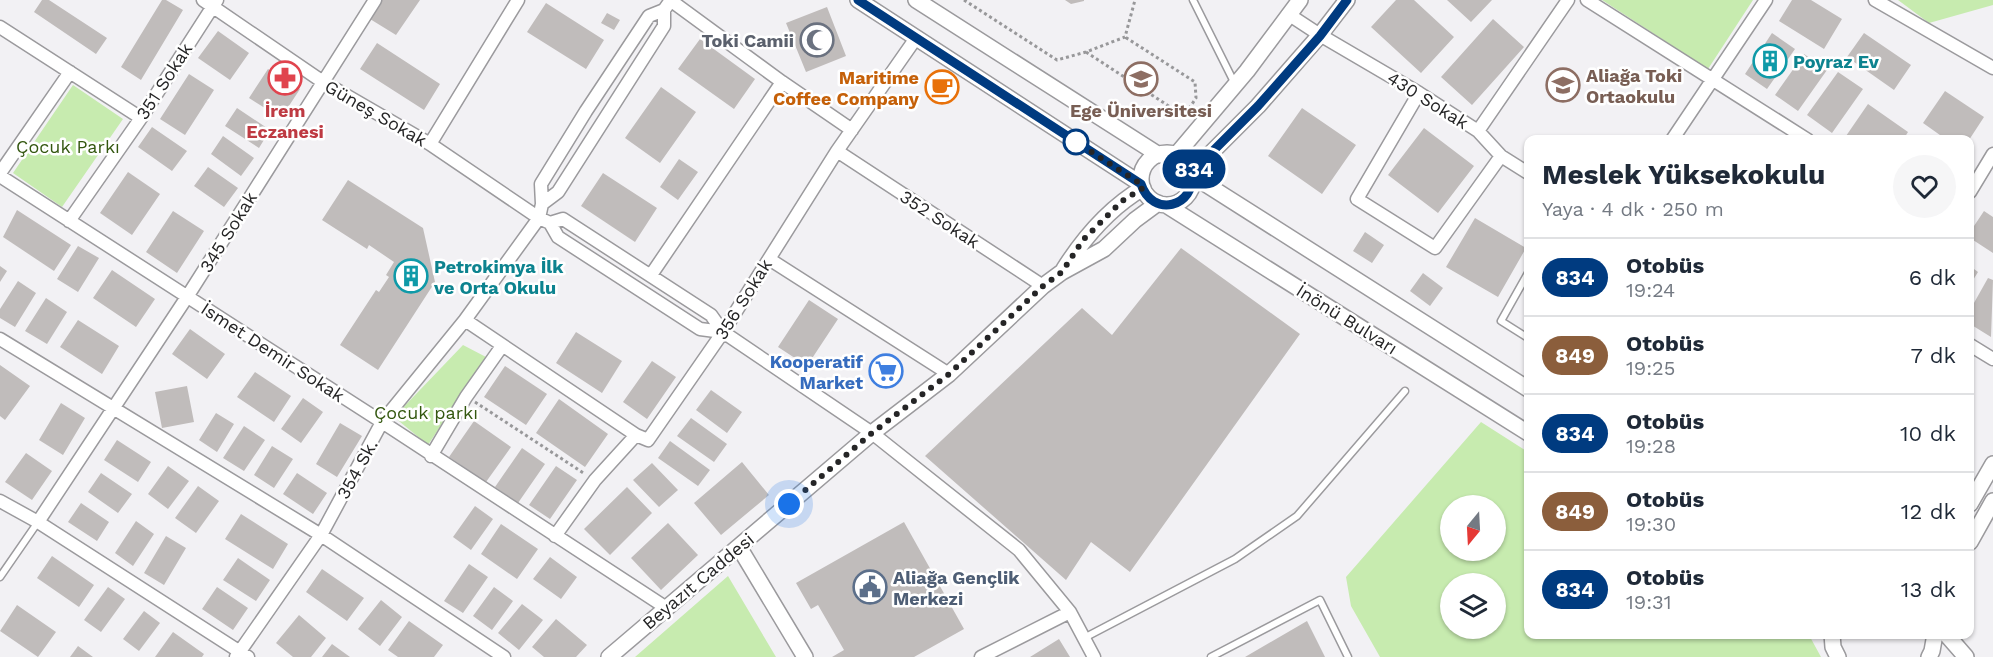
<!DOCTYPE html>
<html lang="tr">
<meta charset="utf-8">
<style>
:root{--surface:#fff;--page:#f6f6f7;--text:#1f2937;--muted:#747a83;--line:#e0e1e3}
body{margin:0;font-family:"Work Sans",sans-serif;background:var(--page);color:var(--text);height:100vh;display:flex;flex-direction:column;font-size:22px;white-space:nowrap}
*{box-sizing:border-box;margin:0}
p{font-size:20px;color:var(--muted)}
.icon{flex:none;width:33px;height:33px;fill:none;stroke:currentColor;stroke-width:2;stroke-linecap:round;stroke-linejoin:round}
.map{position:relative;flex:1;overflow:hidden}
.side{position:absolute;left:1524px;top:135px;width:450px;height:504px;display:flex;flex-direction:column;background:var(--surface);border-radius:12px;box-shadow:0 2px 4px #0004}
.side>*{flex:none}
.badge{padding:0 12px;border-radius:20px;font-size:21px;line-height:39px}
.needle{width:39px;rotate:198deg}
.tools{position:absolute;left:1440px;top:495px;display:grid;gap:12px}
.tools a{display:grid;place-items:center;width:66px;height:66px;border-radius:50%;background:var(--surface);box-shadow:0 2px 4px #0004;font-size:30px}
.you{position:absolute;width:30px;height:30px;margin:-15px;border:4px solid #fff;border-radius:50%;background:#1a73e8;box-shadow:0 0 0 9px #1a73e833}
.map>.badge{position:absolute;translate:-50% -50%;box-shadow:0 0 0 3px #fff}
.round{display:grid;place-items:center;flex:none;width:63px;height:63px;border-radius:32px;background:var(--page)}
.head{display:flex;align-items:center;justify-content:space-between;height:102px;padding:0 18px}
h1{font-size:28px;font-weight:700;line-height:45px}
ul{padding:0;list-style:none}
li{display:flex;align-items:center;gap:18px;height:78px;padding:0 18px;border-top:2px solid var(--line)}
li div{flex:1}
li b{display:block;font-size:22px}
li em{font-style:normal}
li .badge{min-width:66px;font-weight:700;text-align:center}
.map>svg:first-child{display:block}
</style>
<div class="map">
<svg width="1993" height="657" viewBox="0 0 1993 657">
<rect width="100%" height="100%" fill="#f2f1f4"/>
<!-- green -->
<path fill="#c7ebaf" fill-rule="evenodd" d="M1602 0H1753L1708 69Z
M1898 0H1993V5L1929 23Z
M73 85 123 119 62 207 13 173Z
M463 345 486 357 428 445 394 417Z
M1481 422 1528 452V634L1809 635 1821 657H1380L1351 606 1346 577ZM1450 506H1496V550H1450ZM1450 584H1496V628H1450Z
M728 576 776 657H635Z"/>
<!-- building -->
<path fill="#c0bcbb" d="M42 0H49L107 38 96 54 34 12Z
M162 0H166L183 10 141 80 121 67Z
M382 0H420L396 35 370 19Z
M1065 0H1084V1L1071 4Z
M1396 0H1414L1454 37 1421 73 1371 27Z
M1447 0H1492L1471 22Z
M1792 0H1811L1842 19 1824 49 1779 21Z
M546 3 604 40 586 69 527 32Z
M827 7 846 56 806 72 786 23Z
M607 13 620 20 614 30 601 23Z
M1493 19 1524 47 1472 105 1441 77Z
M218 31 249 53 230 80 198 58Z
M1772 33 1795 49 1767 89 1745 74Z
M1864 33 1911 65 1894 90 1847 57Z
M700 39 755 79 734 109 678 69Z
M377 43 440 84 424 110 360 69Z
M1804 54 1827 70 1798 111 1775 95Z
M268 69 300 89 281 118 249 98Z
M1838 72 1863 89 1832 133 1807 115Z
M189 74 214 90 185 135 160 119Z
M661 87 696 112 660 163 625 138Z
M1945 91 1984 117 1969 140H1947L1923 123Z
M1868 104 1908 132 1903 140H1851L1846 136Z
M237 108 270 130 259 148 225 126Z
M1302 108 1356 145 1322 194 1268 156Z
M152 127 187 151 172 171 138 147Z
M1424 128 1474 166 1438 213 1388 175Z
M223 136 254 158 241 176 211 154Z
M679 159 698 172 678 200 660 187Z
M208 167 238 188 224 207 194 186Z
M128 172 160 194 132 235 100 213Z
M603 173 657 208 635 242 581 206Z
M348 180 423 228 435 282 378 370 340 345 376 290 379 292 389 277 386 275 394 262 369 245 367 249 322 220Z
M17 210 71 245 54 271 3 237Z
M173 211 204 231 177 273 146 252Z
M1984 211 1993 217V253L1970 238V232Z
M1475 218 1526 248 1498 297 1446 267Z
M1365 232 1384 245 1372 263 1353 251Z
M78 246 99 258 78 292 57 279Z
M1181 248 1300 334 1130 572 1091 542 1066 580 925 456 1082 308 1112 335Z
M0 266 7 271 0 282Z
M1970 266 1978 272 1970 285Z
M112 270 155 299 136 327 93 298Z
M1423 273 1443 288 1430 306 1410 291Z
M1988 278 1993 280 1991 337 1970 324V310Z
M18 281 36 293 15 327 0 318V309Z
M46 298 67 312 47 344 25 331Z
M809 300 838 319 807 366 778 347Z
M78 320 119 346 102 374 60 347Z
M190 329 225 354 207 379 172 354Z
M576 332 622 361 602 393 556 363Z
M652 361 676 377 647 419 623 402Z
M0 365 30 386 5 420 0 416Z
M505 366 547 394 526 425 484 397Z
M255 372 291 396 274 422 237 397Z
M187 386 194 422 162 428 155 392Z
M711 390 742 412 727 433 696 410Z
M303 398 323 412 301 443 281 429Z
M559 399 608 434 585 467 536 433Z
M61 403 85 418 63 455 39 440Z
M216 413 234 424 217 452 199 440Z
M691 418 727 444 714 462 677 436Z
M474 421 511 447 486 482 449 457Z
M340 423 362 436 337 477 316 464Z
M244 426 265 440 244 471 223 458Z
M117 440 151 462 138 482 104 460Z
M670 441 710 470 698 486 658 458Z
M272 446 293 459 274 488 254 475Z
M522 448 545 464 518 503 495 487Z
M26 453 52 471 32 500 5 482Z
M742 462 769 495 721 535 694 503Z
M652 463 678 490 659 507 633 480Z
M168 466 189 481 168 509 148 494Z
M556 466 577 480 550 519 529 505Z
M101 473 132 494 118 513 88 492Z
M297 473 327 493 313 514 283 494Z
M198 486 219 501 196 533 175 518Z
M627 487 652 513 610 555 584 529Z
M81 503 109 522 97 541 68 522Z
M475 506 493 519 471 550 453 537Z
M241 514 288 544 273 569 225 539Z
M136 521 154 534 133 566 115 553Z
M904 522 964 629 914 657H832L844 650 818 605 811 609 796 583Z
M668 523 698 555 661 590 631 558Z
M501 524 538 549 517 579 481 554Z
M166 536 186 548 164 585 144 573Z
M52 556 94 585 79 607 37 578Z
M550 557 577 577 561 599 533 579Z
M238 558 270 580 256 601 223 580Z
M469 564 488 577 463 613 444 601Z
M322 569 364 598 347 621 306 592Z
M108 587 125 599 101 632 84 620Z
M217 587 248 608 233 630 202 609Z
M494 587 513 601 492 630 473 616Z
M381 600 402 617 380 646 358 629Z
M522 604 543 620 519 650 498 633Z
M17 605 56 632 38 657 0 631Z
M144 611 160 623 139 651 123 639Z
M299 615 326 638 311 657H293L276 643Z
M556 619 587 645 576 657H544L532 647Z
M409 621 443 645 434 657H398L388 650Z
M1307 621 1325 657H1245Z
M173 632 204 654 202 657H155Z
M1059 639 1070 657H1030Z
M332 644 350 657H322Z
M78 646 93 657H70Z"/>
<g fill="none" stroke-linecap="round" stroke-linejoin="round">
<!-- service casing -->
<g stroke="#9b9a9d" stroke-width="9">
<path id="service" d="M1193 0 1235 84
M1528 273 1501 321 1528 338
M0 577 38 522
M1084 638 1235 559 1297 516 1405 391
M1211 657 1320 600 1348 657"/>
</g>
<!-- minor casing -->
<g stroke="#9b9a9d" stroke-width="15">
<path id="minor" d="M203 0 323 82 430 144 539 218 550 223 558 237 700 329 723 332
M670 0 782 82 852 130
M1587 0 1808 140
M1875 0 1993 68
M1288 14 1320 35 1419 93 1478 131 1501 156 1528 173
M0 27 141 118
M1419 93 1357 199 1435 248 1501 156
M1478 131 1568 0
M1672 140 1766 0
M430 144 518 0
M837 151 1043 286
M0 173 70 72
M0 176 382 422 665 607
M1970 192 1993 154
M542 204 558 192 664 26V10
M69 221 141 118 217 0
M550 223 563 219 711 315 723 332 872 433 1019 550 1070 612 1094 657
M769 259 949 374
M651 275 782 82
M465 320 636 435
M0 339 321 535 504 657
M1970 345 1993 359
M431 456 466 397 502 346
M0 501 38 522 248 657
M38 522 187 297 375 0
M555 536 595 480 636 435 648 440 723 332 837 151 916 38
M236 657 321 535 382 422 465 320 539 218 542 204 541 184 586 111 649 16 664 10 671 0
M981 657 1070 612"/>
</g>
<!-- tertiary casing -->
<g stroke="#9b9a9d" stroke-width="18">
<path id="tertiary" d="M858 0 1141 184
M916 0 1159 155
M1141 179a26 26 0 1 1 52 0a26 26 0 1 1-52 0Z
M1176 155 1247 71 1300 0
M1192 172 1258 106 1320 35 1347 0
M1193 176 1528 389
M1166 205 1528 433
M1064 269C1085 236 1109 208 1143 188
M1970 504 1993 464
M1970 542 1993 501
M739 547 805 657
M1832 634 1833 647 1838 657
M1946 634 1966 657
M609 657 872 433 949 374 1043 286 1062 272 1104 249 1135 220 1158 203
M1929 657 1932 651 1935 634"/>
</g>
<!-- path -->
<path stroke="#98989a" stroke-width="3" stroke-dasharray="3 3" stroke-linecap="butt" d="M964 0 1057 60 1086 52 1125 37 1135 0
M1086 52 1184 116 1196 98 1195 82 1125 37
M475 402 585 474"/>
<!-- service -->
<use href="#service" stroke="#fff" stroke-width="6"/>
<!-- minor -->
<use href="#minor" stroke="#fff" stroke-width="12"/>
<!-- tertiary -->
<use href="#tertiary" stroke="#fff" stroke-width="15"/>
</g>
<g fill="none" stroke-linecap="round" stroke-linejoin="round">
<!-- line casing -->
<g stroke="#fff" stroke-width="14">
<path id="line" d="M858 0 1141 184C1152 218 1196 208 1192 172L1258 106 1320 36 1347 0"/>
</g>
<!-- line -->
<use href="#line" stroke="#003b80" stroke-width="9"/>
<!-- walk -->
<path stroke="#252526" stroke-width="6" stroke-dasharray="0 10.8" d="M789 504 872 433 949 374 1043 286 1062 272 1083 240 1122 201 1143 188 1141 184 1076 142"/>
</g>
<!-- icons -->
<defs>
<g id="mosque-ring" transform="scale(1.725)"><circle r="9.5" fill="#fff" stroke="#6b7280" stroke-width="1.5"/><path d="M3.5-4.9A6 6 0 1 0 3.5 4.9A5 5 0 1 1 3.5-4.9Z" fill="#6b7280"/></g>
<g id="building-ring" transform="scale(1.725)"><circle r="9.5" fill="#fff" stroke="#0f9aa8" stroke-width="1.5"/><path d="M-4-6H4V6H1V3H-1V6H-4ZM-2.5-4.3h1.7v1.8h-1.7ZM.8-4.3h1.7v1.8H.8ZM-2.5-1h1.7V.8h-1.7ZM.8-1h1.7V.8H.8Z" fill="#0f9aa8"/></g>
<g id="pharmacy-ring" transform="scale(1.725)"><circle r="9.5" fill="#fff" stroke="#e0444e" stroke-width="1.5"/><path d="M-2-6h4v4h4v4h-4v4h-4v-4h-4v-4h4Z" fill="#e0444e"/></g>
<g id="university-ring" transform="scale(1.725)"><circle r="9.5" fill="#fff" stroke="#8d6e63" stroke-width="1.5"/><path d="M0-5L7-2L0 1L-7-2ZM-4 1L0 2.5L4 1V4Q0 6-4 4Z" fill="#8d6e63"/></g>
<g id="school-ring" transform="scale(1.725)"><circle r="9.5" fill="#fff" stroke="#8d6e63" stroke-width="1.5"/><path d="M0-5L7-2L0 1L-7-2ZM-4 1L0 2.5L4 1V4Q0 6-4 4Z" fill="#8d6e63"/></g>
<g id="cafe-ring" transform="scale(1.725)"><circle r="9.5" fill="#fff" stroke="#e8710a" stroke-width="1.5"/><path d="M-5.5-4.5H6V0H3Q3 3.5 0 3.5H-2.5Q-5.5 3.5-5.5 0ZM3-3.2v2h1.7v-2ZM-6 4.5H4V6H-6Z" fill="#e8710a"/></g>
<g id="supermarket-ring" transform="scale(1.725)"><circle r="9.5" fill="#fff" stroke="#3f7fe0" stroke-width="1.5"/><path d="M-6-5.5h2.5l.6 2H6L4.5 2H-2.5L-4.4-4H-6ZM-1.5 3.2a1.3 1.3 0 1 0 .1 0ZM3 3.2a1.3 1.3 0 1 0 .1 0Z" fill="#3f7fe0"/></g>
<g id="civic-ring" transform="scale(1.725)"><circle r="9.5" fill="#fff" stroke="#5c6f8a" stroke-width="1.5"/><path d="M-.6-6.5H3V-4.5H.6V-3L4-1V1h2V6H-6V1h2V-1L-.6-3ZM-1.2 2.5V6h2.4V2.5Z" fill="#5c6f8a"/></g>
</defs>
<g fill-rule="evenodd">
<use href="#mosque-ring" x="817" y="40"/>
<use href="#building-ring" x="1770" y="61"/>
<use href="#pharmacy-ring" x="285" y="78"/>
<use href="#university-ring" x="1141" y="79"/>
<use href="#school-ring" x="1563" y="85"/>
<use href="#cafe-ring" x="942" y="87"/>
<use href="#building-ring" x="411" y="276"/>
<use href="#supermarket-ring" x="886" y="371"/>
<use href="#civic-ring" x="870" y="587"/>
</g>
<!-- markers -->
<circle fill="#fff" stroke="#003b80" stroke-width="3" cx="1076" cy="142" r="12"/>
<g text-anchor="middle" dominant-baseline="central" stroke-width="5" stroke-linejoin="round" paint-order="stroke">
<!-- worship labels -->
<g font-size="18" font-weight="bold" fill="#5b616d" stroke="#fff" text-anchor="end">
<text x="794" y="40">Toki Camii</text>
</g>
<!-- culture labels -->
<g font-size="18" font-weight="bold" fill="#0d838f" stroke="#fff" text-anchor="start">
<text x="1793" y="61">Poyraz Ev</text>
<text x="434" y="266">Petrokimya İlk<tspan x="434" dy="21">ve Orta Okulu</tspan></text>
</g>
<!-- education labels -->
<g font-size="18" font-weight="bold" fill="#785e54" stroke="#fff" text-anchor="start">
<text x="1586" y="75">Aliağa Toki<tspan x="1586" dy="21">Ortaokulu</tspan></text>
<text x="1141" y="110" text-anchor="middle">Ege Üniversitesi</text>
</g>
<!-- food labels -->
<g font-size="18" font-weight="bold" fill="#c56008" stroke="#fff" text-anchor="end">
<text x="919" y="77">Maritime<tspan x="919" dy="21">Coffee Company</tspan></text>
</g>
<!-- street labels -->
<g font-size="18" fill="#252526" stroke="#fff">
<text transform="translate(164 81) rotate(-57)">351 Sokak</text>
<text transform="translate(1428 100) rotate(32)">430 Sokak</text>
<text transform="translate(376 113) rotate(30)">Güneş Sokak</text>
<text transform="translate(940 219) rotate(33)">352 Sokak</text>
<text transform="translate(228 232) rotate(-58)">345 Sokak</text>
<text transform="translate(743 299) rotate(-58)">356 Sokak</text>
<text transform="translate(1347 319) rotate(32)">İnönü Bulvarı</text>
<text transform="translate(273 352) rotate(33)">İsmet Demir Sokak</text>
<text transform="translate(357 469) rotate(-61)">354 Sk.</text>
<text transform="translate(698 581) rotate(-40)">Beyazıt Caddesi</text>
</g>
<!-- health labels -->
<g font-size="18" font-weight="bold" fill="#be3a42" stroke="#fff">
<text x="285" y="110">İrem<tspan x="285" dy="21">Eczanesi</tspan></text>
</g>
<!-- park labels -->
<g font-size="18" fill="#33570f" stroke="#fff">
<text x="68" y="146">Çocuk Parkı</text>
<text x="426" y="412">Çocuk parkı</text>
</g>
<!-- shop labels -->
<g font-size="18" font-weight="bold" fill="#366cbe" stroke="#fff" text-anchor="end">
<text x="863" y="361">Kooperatif<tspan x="863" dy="21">Market</tspan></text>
</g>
<!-- service labels -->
<g font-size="18" font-weight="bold" fill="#4e5e75" stroke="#fff" text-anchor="start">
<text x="893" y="577">Aliağa Gençlik<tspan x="893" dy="21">Merkezi</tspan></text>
</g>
</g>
</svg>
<div class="tools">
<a><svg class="needle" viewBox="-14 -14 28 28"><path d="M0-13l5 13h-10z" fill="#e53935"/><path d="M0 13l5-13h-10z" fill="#747a83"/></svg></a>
<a><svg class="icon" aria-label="layers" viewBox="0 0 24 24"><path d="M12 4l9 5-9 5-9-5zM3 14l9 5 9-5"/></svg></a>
</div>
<div class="you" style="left:789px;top:504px"></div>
<b class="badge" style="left:1194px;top:169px;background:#003b80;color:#fff">834</b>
<section class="side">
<div class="head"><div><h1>Meslek Yüksekokulu</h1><p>Yaya · 4 dk · 250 m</p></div><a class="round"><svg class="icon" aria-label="heart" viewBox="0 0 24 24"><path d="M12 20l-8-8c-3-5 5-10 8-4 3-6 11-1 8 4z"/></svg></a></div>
<ul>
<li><span class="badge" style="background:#003b80;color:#fff">834</span><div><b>Otobüs</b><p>19:24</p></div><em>6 dk</em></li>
<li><span class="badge" style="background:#8b5e3c;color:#fff">849</span><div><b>Otobüs</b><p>19:25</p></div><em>7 dk</em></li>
<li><span class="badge" style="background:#003b80;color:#fff">834</span><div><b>Otobüs</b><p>19:28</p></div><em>10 dk</em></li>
<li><span class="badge" style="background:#8b5e3c;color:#fff">849</span><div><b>Otobüs</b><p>19:30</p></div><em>12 dk</em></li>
<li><span class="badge" style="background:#003b80;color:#fff">834</span><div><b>Otobüs</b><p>19:31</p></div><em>13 dk</em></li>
</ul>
</section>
</div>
